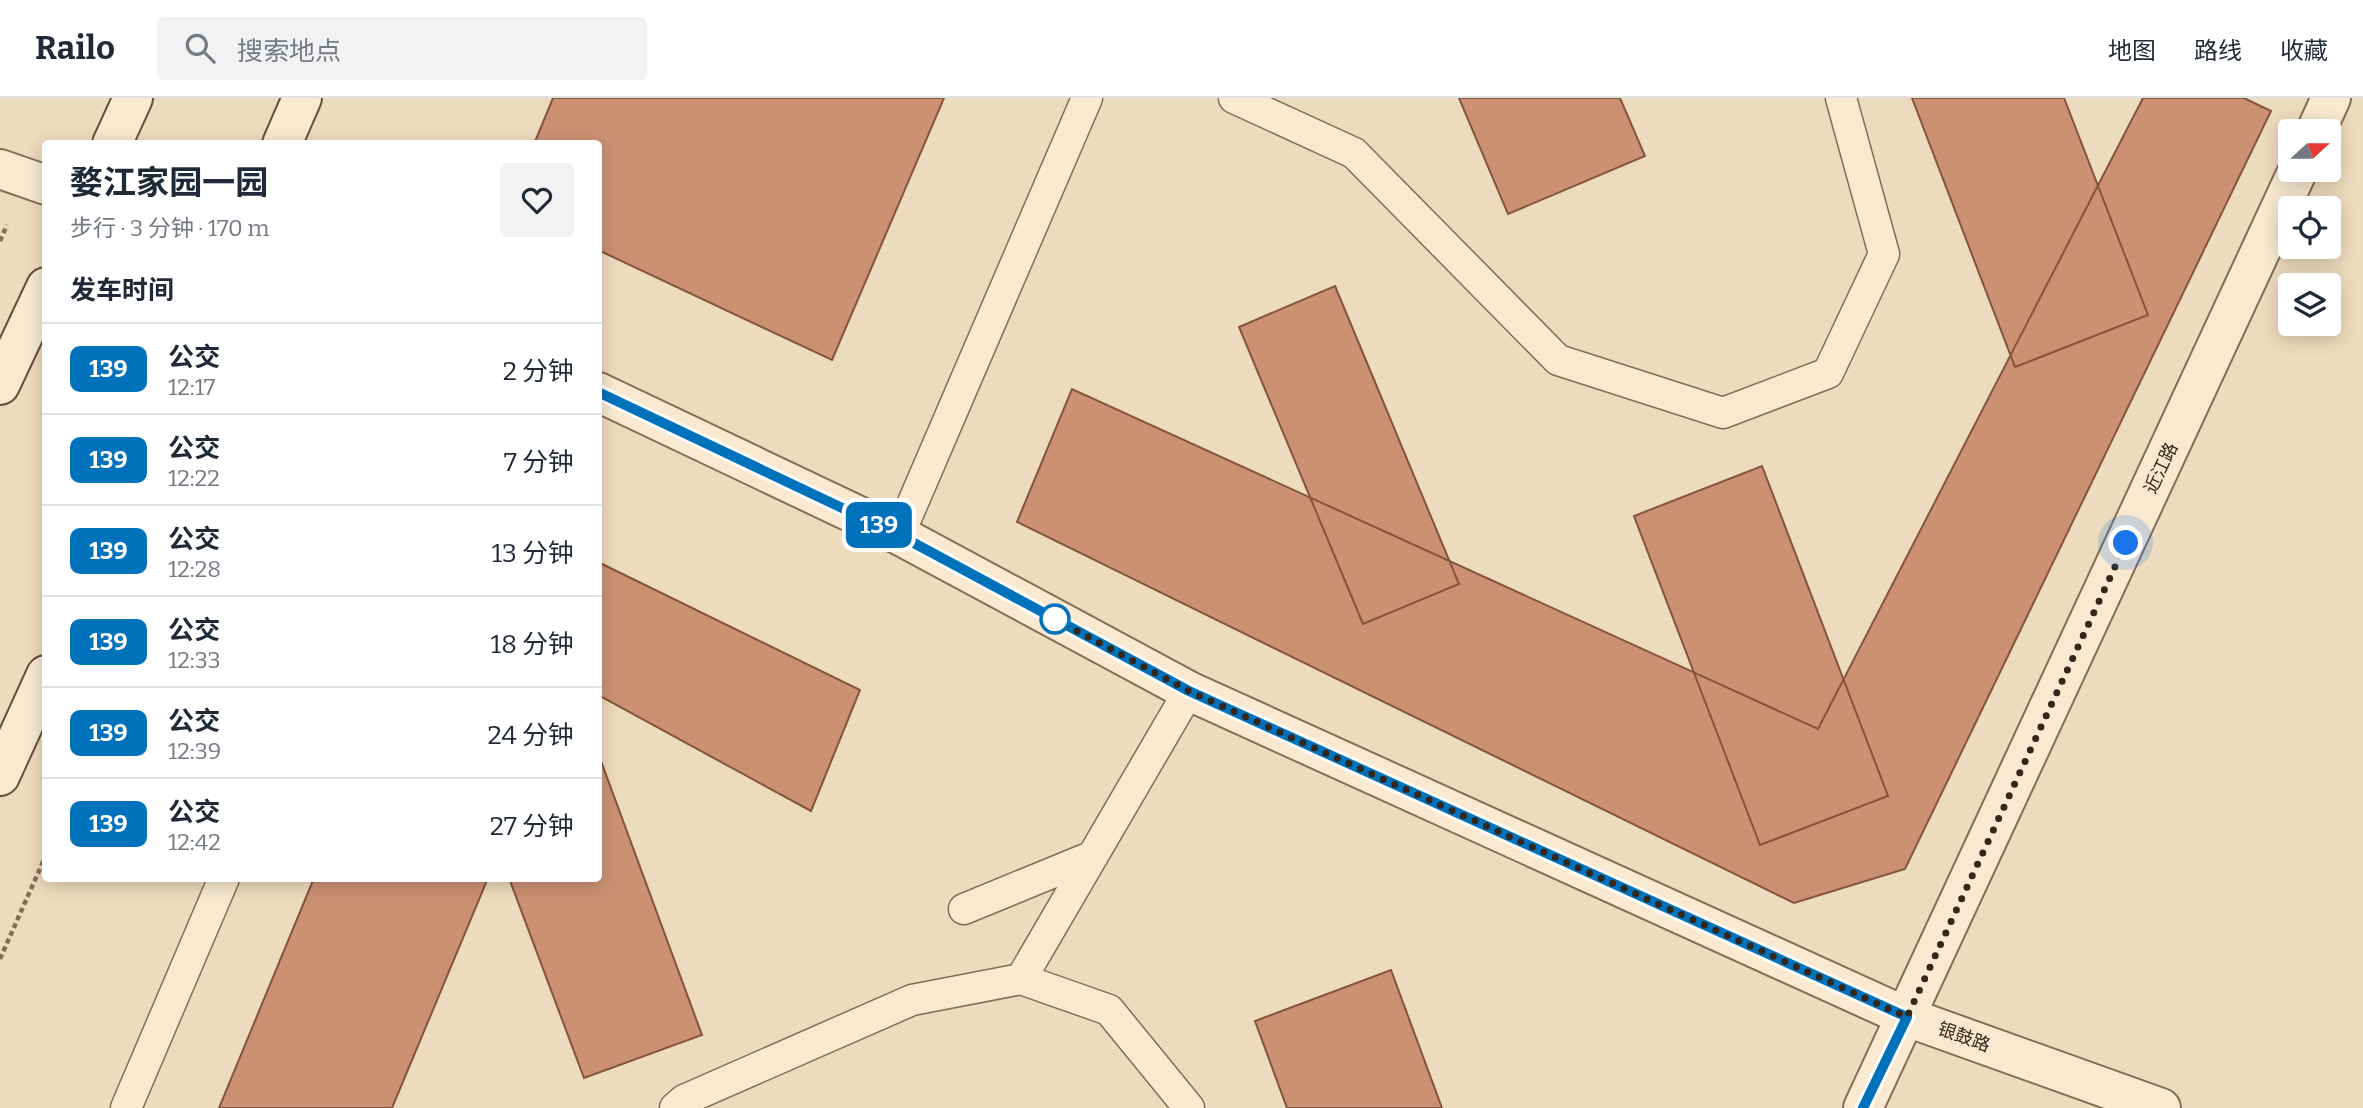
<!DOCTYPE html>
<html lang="zh">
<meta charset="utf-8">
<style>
:root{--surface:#fff;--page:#f2f2f3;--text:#1f2937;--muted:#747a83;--line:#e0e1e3}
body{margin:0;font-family:Bitter,"Noto Sans SC",serif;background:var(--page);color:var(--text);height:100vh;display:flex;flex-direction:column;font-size:26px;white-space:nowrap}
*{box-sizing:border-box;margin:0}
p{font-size:23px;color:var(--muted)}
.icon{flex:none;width:38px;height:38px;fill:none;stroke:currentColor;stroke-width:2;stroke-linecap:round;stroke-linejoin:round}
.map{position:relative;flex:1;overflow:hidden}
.sheet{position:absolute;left:42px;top:42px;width:560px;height:742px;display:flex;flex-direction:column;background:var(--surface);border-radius:7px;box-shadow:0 4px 18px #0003}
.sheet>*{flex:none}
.badge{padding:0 14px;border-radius:10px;font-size:24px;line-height:46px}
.needle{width:46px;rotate:69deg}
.controls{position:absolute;left:2278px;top:21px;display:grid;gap:14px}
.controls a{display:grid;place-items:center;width:63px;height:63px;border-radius:7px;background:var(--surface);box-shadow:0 4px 18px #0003;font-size:35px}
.you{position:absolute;width:35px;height:35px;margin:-18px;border:5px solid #fff;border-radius:50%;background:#1a73e8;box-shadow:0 0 0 10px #1a73e833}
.map>.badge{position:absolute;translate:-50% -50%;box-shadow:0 0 0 4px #fff}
h2{padding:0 28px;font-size:26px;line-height:63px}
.round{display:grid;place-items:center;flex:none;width:74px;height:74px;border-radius:7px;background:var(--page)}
.head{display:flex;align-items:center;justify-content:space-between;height:119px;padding:0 28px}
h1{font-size:33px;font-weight:700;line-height:52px}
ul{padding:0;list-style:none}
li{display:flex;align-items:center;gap:21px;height:91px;padding:0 28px;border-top:2px solid var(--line)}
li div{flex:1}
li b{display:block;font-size:26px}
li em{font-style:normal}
li .badge{min-width:77px;font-weight:700;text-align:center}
header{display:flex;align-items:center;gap:42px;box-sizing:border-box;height:98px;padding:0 35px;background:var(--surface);border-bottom:2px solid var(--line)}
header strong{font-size:33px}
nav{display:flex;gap:38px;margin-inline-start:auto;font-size:24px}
.search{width:490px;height:63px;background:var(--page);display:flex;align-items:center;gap:18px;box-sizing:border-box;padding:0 24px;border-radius:7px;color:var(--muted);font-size:26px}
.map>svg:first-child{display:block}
</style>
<header>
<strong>Railo</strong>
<div class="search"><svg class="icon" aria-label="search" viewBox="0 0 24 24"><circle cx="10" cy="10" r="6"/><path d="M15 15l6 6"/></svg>搜索地点</div>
<nav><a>地图</a><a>路线</a><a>收藏</a></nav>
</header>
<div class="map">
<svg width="2363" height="1010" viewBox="0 0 2363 1010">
<rect width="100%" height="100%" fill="#eddbbd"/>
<!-- building -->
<path fill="#cc9173" stroke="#84543d" stroke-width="2" d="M553 0H944L832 262 598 152V46H534Z
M1459 0H1620L1645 58 1508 116Z
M1912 0H2064L2148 217 2015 269Z
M2143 0H2244L2271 13 1905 771 1794 805 1017 424 1072 291 1818 631Z
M1335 188 1459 486 1363 526 1239 229Z
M1762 368 1888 698 1760 747 1634 418Z
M598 464 860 592 811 713 598 597Z
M598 655 702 937 584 980 509 780H598Z
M314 780H488L392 1010H219Z
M1391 872 1442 1010H1287L1255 923Z"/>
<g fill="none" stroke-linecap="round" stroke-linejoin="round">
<!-- lane casing -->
<g stroke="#856c57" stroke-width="33">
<path id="lane" d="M1234 0 1354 55 1558 262 1723 315 1828 275 1884 156 1841 0
M899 437 1087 0
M964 811 1093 758
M1021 881 1189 593
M126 1010 224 780
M675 1010 684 1002 912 902 1021 881 1109 912 1189 1010"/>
</g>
<!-- street casing -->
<g stroke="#856c57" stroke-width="42">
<path id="street" d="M2316 33 2331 0
M0 71 46 87
M598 294 899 437 1189 593 1907 919 2161 1010
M1863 1010 2298 72"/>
</g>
<!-- secondary casing -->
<g stroke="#674d3a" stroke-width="42">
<path id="secondary" d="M112 46 133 0
M282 46 302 0
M0 287 46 189
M0 678 46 577"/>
</g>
<!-- path -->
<path stroke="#856c57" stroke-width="4.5" stroke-dasharray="5 3.5" stroke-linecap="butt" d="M0 143 7 127
M0 861 46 757"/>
<!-- lane -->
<use href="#lane" stroke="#f8e9d0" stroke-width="30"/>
<!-- street -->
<use href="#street" stroke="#f8e9d0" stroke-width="38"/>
<!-- secondary -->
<use href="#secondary" stroke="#f8e9d0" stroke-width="38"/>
</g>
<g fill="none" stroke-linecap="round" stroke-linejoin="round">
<!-- line casing -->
<g stroke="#fff" stroke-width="16">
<path id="line" d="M598 294 899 437 1189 593 1907 919 1863 1010"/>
</g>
<!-- line -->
<use href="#line" stroke="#0072bc" stroke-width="10"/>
<!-- walk -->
<path stroke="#34261b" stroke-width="7" stroke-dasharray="0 12.6" d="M1055 521 1189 593 1907 919 2126 445"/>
</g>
<!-- markers -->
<circle fill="#fff" stroke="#0072bc" stroke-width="3.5" cx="1055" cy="521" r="14"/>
<g text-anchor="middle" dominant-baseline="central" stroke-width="5" stroke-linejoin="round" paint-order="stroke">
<!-- street labels -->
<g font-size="18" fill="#34261b" stroke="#f5e6cd">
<text transform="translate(2161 370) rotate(-65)">近江路</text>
<text transform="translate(1964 939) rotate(20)">银鼓路</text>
</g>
</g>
</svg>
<div class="controls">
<a><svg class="needle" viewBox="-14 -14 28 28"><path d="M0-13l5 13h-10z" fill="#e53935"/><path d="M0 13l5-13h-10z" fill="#747a83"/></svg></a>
<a><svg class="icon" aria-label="locate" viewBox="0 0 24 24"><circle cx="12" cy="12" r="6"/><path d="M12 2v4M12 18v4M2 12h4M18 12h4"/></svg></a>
<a><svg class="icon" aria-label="layers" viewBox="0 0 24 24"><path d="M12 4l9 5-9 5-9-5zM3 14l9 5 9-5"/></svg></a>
</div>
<div class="you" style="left:2126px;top:445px"></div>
<b class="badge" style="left:879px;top:427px;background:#0072bc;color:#fff">139</b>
<section class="sheet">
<div class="head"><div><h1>婺江家园一园</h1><p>步行 · 3 分钟 · 170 m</p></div><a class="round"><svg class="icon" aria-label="heart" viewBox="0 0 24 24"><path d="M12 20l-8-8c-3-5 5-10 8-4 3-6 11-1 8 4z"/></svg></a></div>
<h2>发车时间</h2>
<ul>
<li><span class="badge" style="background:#0072bc;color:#fff">139</span><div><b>公交</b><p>12:17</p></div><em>2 分钟</em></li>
<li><span class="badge" style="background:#0072bc;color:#fff">139</span><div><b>公交</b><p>12:22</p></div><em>7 分钟</em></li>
<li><span class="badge" style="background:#0072bc;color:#fff">139</span><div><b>公交</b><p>12:28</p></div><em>13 分钟</em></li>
<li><span class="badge" style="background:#0072bc;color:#fff">139</span><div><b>公交</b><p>12:33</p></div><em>18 分钟</em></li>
<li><span class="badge" style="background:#0072bc;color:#fff">139</span><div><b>公交</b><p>12:39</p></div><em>24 分钟</em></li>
<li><span class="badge" style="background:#0072bc;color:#fff">139</span><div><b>公交</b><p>12:42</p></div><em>27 分钟</em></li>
</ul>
</section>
</div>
